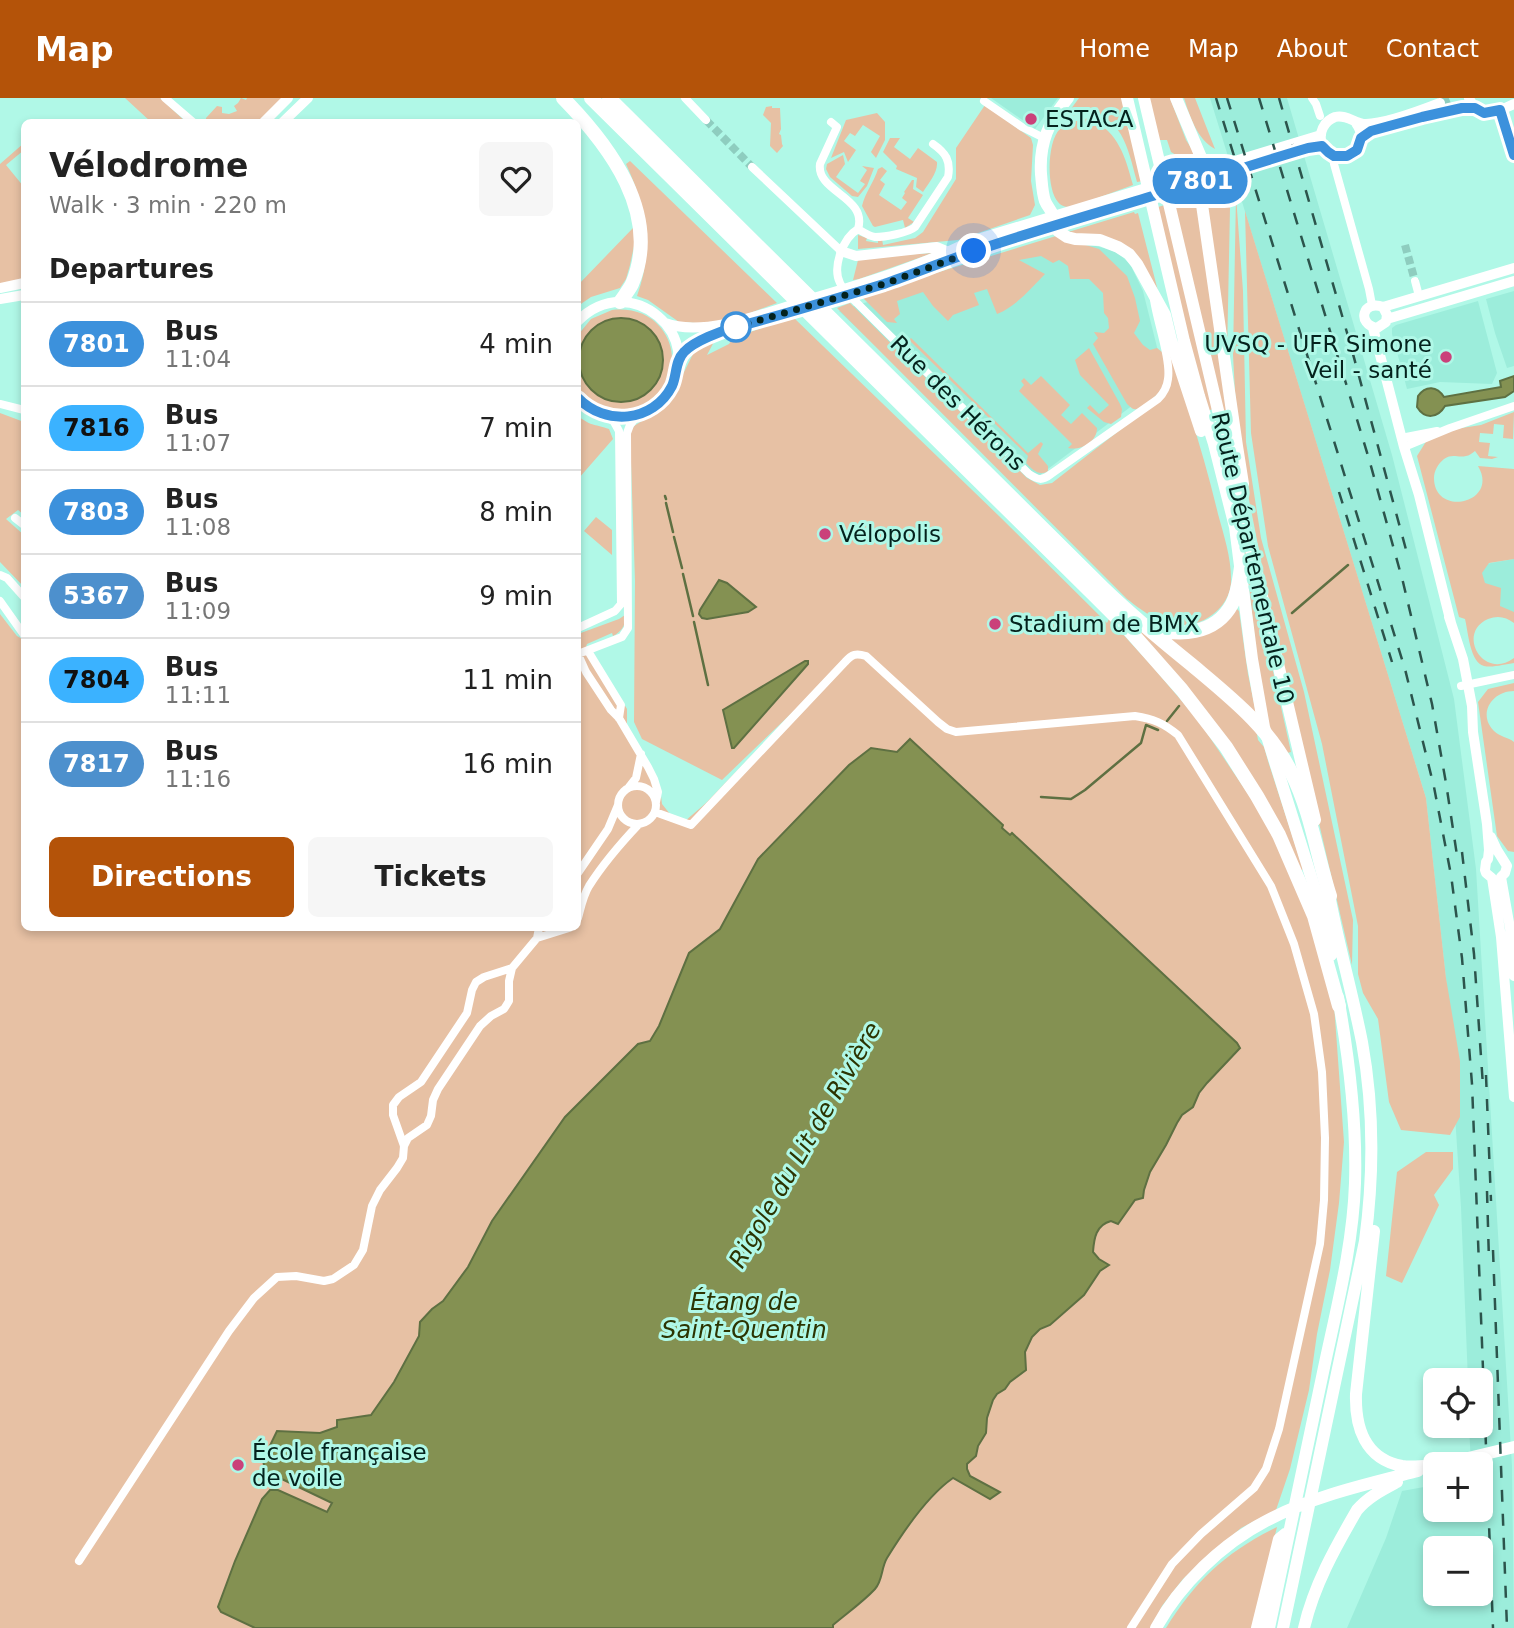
<!DOCTYPE html>
<meta charset="utf-8">
<style>
:root{--surface:#fff;--page:#f6f6f6;--text:#222;--muted:#767676;--line:#e0e0e0;--accent:#b45309}
body{margin:0;font-family:"DejaVu Sans",sans-serif;background:var(--page);color:var(--text);height:100vh;display:flex;flex-direction:column;font-size:26px;white-space:nowrap}
*{box-sizing:border-box;margin:0}
p{font-size:23px;color:var(--muted)}
.icon{flex:none;width:38px;height:38px;fill:none;stroke:currentColor;stroke-width:2;stroke-linecap:round;stroke-linejoin:round}
.map{position:relative;flex:1;overflow:hidden}
.sheet{position:absolute;left:21px;top:21px;width:560px;height:812px;display:flex;flex-direction:column;background:var(--surface);border-radius:10px;box-shadow:0 4px 10px #0003}
.sheet>*{flex:none}
.badge{padding:0 14px;border-radius:23px;font-size:24px;line-height:46px}
.tools{position:absolute;left:1423px;top:1270px;display:grid;gap:14px}
.tools a{display:grid;place-items:center;width:70px;height:70px;border-radius:10px;background:var(--surface);box-shadow:0 4px 10px #0003;font-size:35px}
.you{position:absolute;width:35px;height:35px;margin:-18px;border:5px solid #fff;border-radius:50%;background:#1a73e8;box-shadow:0 0 0 10px #1a73e833}
.map>.badge{position:absolute;translate:-50% -50%;box-shadow:0 0 0 4px #fff}
h2{padding:0 28px;font-size:26px;line-height:63px}
.round{display:grid;place-items:center;flex:none;width:74px;height:74px;border-radius:10px;background:var(--page)}
.summary{display:flex;align-items:center;justify-content:space-between;height:119px;padding:0 28px}
h1{font-size:33px;font-weight:700;line-height:52px}
.primary-button{display:flex;gap:14px;margin-top:auto;padding:14px 28px}
.primary-button a{flex:1;height:80px;border-radius:10px;background:var(--accent);color:#fff;font-size:28px;font-weight:700;line-height:80px;text-align:center}
.primary-button a+a{background:var(--page);color:var(--text)}
ul{padding:0;list-style:none}
li{display:flex;align-items:center;gap:21px;height:84px;padding:0 28px;border-top:2px solid var(--line)}
li div{flex:1}
li b{display:block;font-size:26px}
li em{font-style:normal}
li .badge{min-width:77px;font-weight:700;text-align:center}
header{display:flex;align-items:center;gap:42px;box-sizing:border-box;height:98px;padding:0 35px;background:var(--accent);color:#fff}
header strong{font-size:33px}
nav{display:flex;gap:38px;margin-inline-start:auto;font-size:24px}
.map>svg:first-child{display:block}
</style>
<header>
<strong>Map</strong>
<nav><a>Home</a><a>Map</a><a>About</a><a>Contact</a></nav>
</header>
<div class="map">
<svg width="1514" height="1530" viewBox="0 0 1514 1530">
<rect width="100%" height="100%" fill="#b0f8e7"/>
<!-- built -->
<path fill="#9ceddb" fill-rule="evenodd" d="M991 0H1058L1035 31Z
M1210 0H1287L1392 357 1454 601 1476 771 1512 1368 1514 1530H1347L1386 1440 1402 1393 1435 1387V1412H1480V1367H1471L1469 1328H1480V1283H1468L1461 1109 1446 880 1426 700ZM1435 1451H1480V1496H1435Z
M1053 145 1092 147 1111 152 1119 156 1130 166 1143 193 1162 269 1149 295 1024 389 839 213Z
M1514 193V268L1507 270 1495 235 1486 201Z
M1478 203 1497 275 1492 286 1440 284 1407 291 1392 236V230L1396 227Z
M1514 461V524L1510 521 1496 517 1466 525 1480 467Z"/>
<!-- green -->
<path fill="#e7c1a4" fill-rule="evenodd" d="M125 0H160L186 24H151Z
M241 0 246 2 247 0H282L258 24H206V20L217 8 222 9V15L229 16 237 13 234 8 238 5Z
M1079 0H1124L1143 83 1137 84C1126 42 1119 6 1065 19Z
M1148 0H1170L1186 42 1195 56 1192 62 1181 60 1171 54 1167 42H1159Z
M1184 0H1195L1215 51C1197 41 1190 19 1184 0Z
M985 7 1031 40 1033 47 1031 83 1035 107 1030 117 958 142 858 151V137L867 140 866 143 878 145V142L882 141 883 147 915 140 923 134 956 81V50Z
M772 8V10H780L781 31 779 36 781 37 782 46 783 48 777 55 770 48 771 25 763 17 766 9Z
M877 15 885 24V42L876 60 871 54 880 38 863 27 855 38 850 35 844 43 856 52 848 64 844 54 831 60 846 22Z
M1091 20C1119 36 1125 58 1133 87L1073 109C1067 109 1062 109 1058 104 1046 91 1047 43 1060 31 1066 25 1082 21 1091 20Z
M890 40H900L894 49 910 61 918 50 937 64C938 75 928 86 923 94L916 89 917 80 896 71 897 68 883 54Z
M24 45V52L6 67 24 89V181L0 186V66Z
M843 57 845 66 836 79 858 95 865 86 860 83 867 72 862 68 874 70 867 88 858 99 852 98 830 79 826 71 827 66Z
M630 63 777 205 731 222 714 226 679 224 648 202 637 198C654 152 646 109 626 66Z
M882 69 887 73 880 82 885 86 879 97 901 112 907 104 902 100 905 95 904 94 912 82H914L913 91 923 97 908 120 914 124 905 130 903 122 875 129 873 128 862 108C865 95 874 84 878 71Z
M1226 88 1230 110 1227 258 1206 94Z
M1196 97 1234 360 1174 104Z
M1236 98 1243 193 1246 344 1261 440 1304 594 1353 822 1352 867 1278 549 1243 371 1235 294 1233 257Z
M1165 107 1213 311 1207 313 1179 204 1158 109Z
M1245 113 1426 700 1446 880 1460 963V1019L1450 1037 1401 1032 1389 1004 1378 921 1363 895 1358 876V828L1322 646 1268 448 1251 335Z
M1134 114 1135 116 1138 115 1159 197 1137 158 1065 135Z
M633 130 637 134 630 167 626 181 620 190 591 199 578 208V187Z
M1056 138 1099 151 1127 178 1135 200 1140 223 1134 235 1143 247 1150 252 1157 250 1162 254C1165 264 1169 278 1164 288 1160 295 1145 309 1137 311 1132 312 1131 309 1127 306L1093 246 1098 240 1094 234 1104 235 1109 230 1108 220 1104 215 1103 195 1089 181H1070L1068 168 1059 162 1053 165 1041 158 1019 162 1045 176C1030 191 1017 208 997 216L987 191 974 195 979 207 953 217 948 223 933 208 923 194 897 203 900 216 894 221 897 225 887 224 861 198Z
M933 155 859 181 853 182 858 162 900 157Z
M850 205 1027 380 1040 387 1052 385 1166 296 1170 287 1158 215C1179 282 1202 348 1218 416 1224 438 1232 462 1231 485 1230 501 1218 515 1204 522 1173 537 1152 520 1127 501L837 210Z
M612 212C631 210 649 215 661 230 697 276 637 338 590 302 585 298 579 292 578 285 575 273 578 250 578 237L591 221ZM613 220H628L641 298C626 304 615 304 599 298L581 247C590 233 597 226 613 220Z
M793 219 999 418 1107 525 1109 521 1151 567 1198 622 1290 758 1331 865 1344 1044 1339 1105 1330 1172 1317 1236 1309 1292 1290 1371 1276 1412 1241 1430 1183 1481 1162 1508 1152 1530H0V516L17 538 24 542V830H578V536L619 521 625 517C626 527 622 533 613 538L612 535 587 546 586 549 589 548 627 611V627L660 690 662 706 670 716 685 723 706 705 800 607 722 682 642 641 634 624 635 483 630 335 634 328 663 310 683 276 694 254 716 240 707 257 729 246 733 240Z
M911 240 1028 355 1041 344 1043 346 1038 356 1048 368V373C1039 379 1032 371 1026 365L1028 358 909 242Z
M1089 250 1120 306 1122 311 1121 319 1111 326 1104 324 1087 310 1090 307 1099 316 1109 307 1080 277 1075 262Z
M1041 278 1070 307 1061 317 1071 326 1082 315 1097 330C1097 344 1081 353 1068 350L1072 346 1019 293 1024 287 1021 283 1024 280 1031 287Z
M578 314V318C592 329 596 326 609 331L613 341 579 380 578 376Z
M1514 314 1513 341 1503 340 1504 327 1494 326 1493 336 1480 335 1479 344 1490 345 1488 358 1498 359 1492 361 1480 360 1475 353C1472 355 1469 358 1466 358 1457 360 1453 355 1444 361 1438 366 1434 373 1434 380 1434 420 1500 405 1478 368L1514 371V461L1489 465 1482 475 1485 485 1501 490 1500 508 1514 514V525C1506 519 1498 517 1488 521 1456 535 1483 583 1514 560V565C1505 566 1493 570 1484 568 1470 565 1468 533 1465 521L1459 519 1417 358 1427 342 1455 331 1481 327Z
M0 315 24 324V417L18 412 6 421 24 437V489L0 464Z
M596 419 612 432V457L584 433Z
M1244 443 1291 654 1287 655 1266 627 1257 561Z
M1236 510 1239 513 1248 576 1256 615 1164 540Z
M1117 514 1196 577 1256 631 1258 642 1264 649 1268 663 1303 771 1301 773 1280 726Z
M1514 585V593C1492 593 1477 616 1494 633 1500 639 1508 639 1514 644V754L1508 753 1497 738 1478 604 1488 591Z
M1426 1054H1453V1071L1434 1097 1439 1107 1402 1185 1386 1178 1397 1074Z
M1277 1429 1252 1530H1166C1196 1482 1226 1454 1277 1429Z"/>
<!-- water -->
<path fill="#849152" stroke="#5e7042" stroke-width="2" d="M579 262a42 42 0 1 1 84 0a42 42 0 1 1-84 0Z
M1514 278V293L1505 299 1445 308C1438 320 1425 322 1417 309L1418 298C1426 287 1437 288 1444 299L1501 289 1500 283Z
M719 482 727 485 756 509 748 514 707 521 702 520 699 516 700 512Z
M805 563H808V566L734 650H732L723 612Z
M910 641 1003 727 1002 730 1010 737 1012 735 1237 945 1240 950 1207 985 1199 995 1193 1009 1182 1017 1177 1025 1166 1047 1150 1074 1144 1092 1143 1100 1135 1102 1118 1126 1111 1123C1096 1127 1094 1140 1093 1154L1099 1161 1109 1167 1100 1173 1084 1197 1050 1227 1040 1231 1032 1239 1025 1254 1026 1272 1010 1284 1005 1291 997 1296 993 1302 987 1320 986 1335 978 1348 976 1358 967 1366V1371L970 1378 1000 1394 990 1401 953 1380C927 1398 903 1434 887 1460 881 1470 883 1482 875 1491 863 1504 847 1515 833 1527V1530H255L221 1514 218 1509 235 1463 262 1401 270 1392H278L327 1414 332 1405 265 1373 263 1362 277 1333 320 1335 337 1329V1322L371 1317 394 1284 419 1238 420 1224 432 1211 443 1203 468 1169 492 1123 565 1019 638 946 650 943 659 928 689 855 720 831 758 761 849 667 871 650 897 654Z"/>
<g fill="none" stroke-linecap="round" stroke-linejoin="round">
<!-- stream -->
<path stroke="#5e7042" stroke-width="2.5" d="M665 398 666 401
M666 405 673 434
M674 439 682 470
M683 476 693 518
M1292 515 1348 467
M694 524 708 587
M1167 623 1179 608
M1041 699 1071 701 1085 692 1141 645 1146 627 1158 632"/>
<!-- street-tunnel -->
<path stroke="#8ecdbf" stroke-width="8" stroke-dasharray="8 4" stroke-linecap="butt" d="M706 22 752 69
M1405 147 1415 183"/>
<!-- secondary-tunnel -->
<path stroke="#8ecdbf" stroke-width="10" stroke-dasharray="10 5" stroke-linecap="butt" d="M1440 5 1452 0"/>
<!-- street -->
<path stroke="#fff" stroke-width="8" d="M165 0 193 24
M685 0 706 22
M1312 0 1316 6 1320 18
M984 3 1022 29 1044 40
M831 24 837 29 820 66C816 94 868 99 858 131 843 140 832 169 840 185 843 192 850 198 855 203L1029 376C1038 382 1042 383 1051 376L1158 301C1164 295 1167 290 1168 281 1171 262 1157 223 1154 202
M1334 66 1369 191 1372 207
M752 69 841 153
M858 131C863 134 869 138 875 139 885 139 908 135 915 129L948 79C951 63 946 55 933 46
M1415 183 1419 198
M0 306 24 312
M638 317 630 327 627 335 628 530 622 539 578 556 586 574 611 612 619 620 648 669 654 681 658 694 656 704
M1401 340 1437 333
M1404 349 1450 330 1514 308
M15 420 24 427
M0 477 7 480 24 499
M0 503 24 537
M578 530 615 513 621 506 619 333 614 324 607 318
M588 553 621 607 619 620
M1461 588 1514 577
M618 707a19 19 0 1 1 38 0a19 19 0 1 1-38 0Z
M629 689 636 680 641 656
M655 714 691 727 845 564C852 556 856 555 866 558L938 624 947 631 956 634 1135 618C1154 621 1163 625 1178 637L1271 788 1294 846 1314 916 1322 974 1325 1040 1324 1102 1320 1146 1279 1331 1266 1371 1254 1390 1201 1436 1172 1466 1131 1530
M578 775 608 731 618 707
M578 820C581 809 583 798 589 788 603 766 621 745 639 726
M537 840 569 830
M404 1048 408 1040 427 1027 431 1018 433 1002 438 991 480 928 491 918 504 911 509 903V883L512 870
M79 1463 229 1233 254 1200 277 1179 296 1178 324 1183 333 1181 354 1167 363 1152 372 1108 380 1092 397 1070 403 1060 404 1048 393 1017V1007L399 999 421 984 467 915 472 892 476 884 484 879 512 870 537 840 539 830"/>
<!-- secondary -->
<path stroke="#fff" stroke-width="10" d="M1469 0C1478 22 1498 14 1514 6
M1458 11 1469 9 1475 10
M1500 12 1514 57
M1413 21 1443 15
M264 24 288 0
M283 24 308 0
M1356 25C1376 53 1332 73 1322 46 1318 35 1324 23 1335 19 1347 16 1355 26 1366 26 1385 26 1422 12 1440 5
M841 153 856 158 937 149 949 154 950 157
M891 183 1006 143 1310 49 1322 48
M0 190 24 185
M0 201 24 197
M1383 209 1387 217 1386 224 1377 230C1356 226 1363 201 1383 209L1514 170
M1387 221 1514 183
M578 223C630 170 710 239 666 296 658 308 645 316 631 318 611 322 592 315 578 300
M665 225C705 240 771 213 810 201 865 185 920 168 971 143L1321 37
M1373 230 1404 349 1419 397 1451 525
M678 262C690 244 715 235 735 229
M1449 519 1463 561 1472 608 1473 634 1487 726 1489 752 1488 761 1486 764 1485 772 1486 775 1492 780 1501 839 1514 999
M1491 739 1497 752 1507 768 1505 775 1501 779 1510 830 1514 878"/>
<!-- primary -->
<path stroke="#fff" stroke-width="12" d="M1068 0C1049 23 1039 45 1041 76 1042 85 1042 94 1045 103 1047 108 1051 112 1053 117 1055 122 1056 128 1058 133L1067 139 1075 141 1100 142 1118 149 1129 156 1137 166 1165 217 1171 242 1201 333
M1127 0 1184 243 1199 298 1214 346 1235 429 1252 561 1264 629 1319 804 1331 857
M1144 0 1315 722
M1176 0 1203 64 1200 93 1237 348 1243 386
M1374 1133 1356 1296C1355 1329 1365 1361 1402 1368 1415 1370 1429 1367 1441 1366
M1439 1367 1514 1349
M1156 1530C1180 1486 1222 1446 1266 1423 1313 1398 1367 1386 1418 1373
M1257 1530 1279 1441 1285 1436
M1269 1530C1287 1446 1304 1363 1322 1279 1335 1216 1353 1150 1355 1085 1357 1023 1349 960 1338 899
M1283 1530 1365 1143C1374 1076 1374 1010 1362 944 1352 893 1337 842 1328 791
M1304 1530C1314 1487 1335 1450 1357 1412 1368 1399 1382 1392 1397 1384"/>
<!-- highway -->
<path stroke="#fff" stroke-width="14" d="M563 0C609 47 662 116 632 186 629 192 624 198 620 204
M591 0 1096 499 1130 533 1182 592 1226 649 1257 698 1279 737 1314 818 1339 908
M609 0 1103 490C1131 517 1161 542 1192 567 1230 599 1270 630 1292 676 1311 714 1317 758 1330 798
M1150 527C1177 541 1216 536 1232 506 1238 495 1239 482 1241 469"/>
<!-- rail -->
<path stroke="#2c544c" stroke-width="2.5" stroke-dasharray="12 12" stroke-linecap="butt" d="M1216 0 1245 93
M1227 0 1405 571 1434 689 1451 777 1462 860 1472 986 1493 1530
M1259 0 1369 361 1403 484 1432 606 1446 685 1458 764
M1279 0 1350 245 1408 459
M1339 394 1392 564
M1462 754 1474 856 1483 988
M1486 977 1491 1103
M1487 1093 1489 1163
M1493 1152 1507 1530"/>
</g>
<g fill="none" stroke-linecap="round" stroke-linejoin="round">
<!-- line casing -->
<g stroke="#fff" stroke-width="16">
<path id="line" d="M578 300C605 328 653 325 672 288 677 277 675 263 684 254 694 243 721 233 736 229 786 216 835 201 884 186 916 175 947 162 978 152 1037 132 1097 115 1156 97 1207 82 1257 65 1308 50L1322 48 1328 54 1334 58H1347L1357 52 1361 40 1371 33 1422 19 1462 10H1475L1484 15 1500 12 1514 57"/>
</g>
<!-- line -->
<use href="#line" stroke="#3c91dc" stroke-width="10"/>
<!-- walk -->
<path stroke="#04221d" stroke-width="7" stroke-dasharray="0 12.6" d="M736 229 884 186 974 153"/>
</g>
<!-- markers -->
<g fill="#ca417a" stroke="#b0f8e7" stroke-width="2.5">
<circle cx="1031" cy="21" r="7"/>
<circle cx="1446" cy="259" r="7"/>
<circle cx="825" cy="436" r="7"/>
<circle cx="995" cy="526" r="7"/>
<circle cx="238" cy="1367" r="7"/>
</g>
<circle fill="#fff" stroke="#3c91dc" stroke-width="3.5" cx="736" cy="229" r="14"/>
<g text-anchor="middle" dominant-baseline="central" stroke-width="6" stroke-linejoin="round" paint-order="stroke">
<!-- poi labels -->
<g font-size="23" fill="#04221d" stroke="#b0f8e7" text-anchor="start">
<text x="1045" y="21">ESTACA</text>
<text x="1432" y="246" text-anchor="end">UVSQ - UFR Simone<tspan x="1432" dy="26">Veil - santé</tspan></text>
<text x="839" y="436">Vélopolis</text>
<text x="1009" y="526">Stadium de BMX</text>
<text x="252" y="1354">École française<tspan x="252" dy="26">de voile</tspan></text>
</g>
<!-- street labels -->
<g font-size="23" fill="#04221d" stroke="#b0f8e7">
<text transform="translate(958 305) rotate(45)">Rue des Hérons</text>
<text transform="translate(1253 460) rotate(77)">Route Départementale 10</text>
</g>
<!-- water labels -->
<g font-size="24" font-style="italic" fill="#2c3402" stroke="#b0f8e7">
<text transform="translate(805 1047) rotate(-60)">Rigole du Lit de Rivière</text>
<text x="744" y="1204">Étang de<tspan x="744" dy="28">Saint-Quentin</tspan></text>
</g>
</g>
</svg>
<div class="tools">
<a><svg class="icon" aria-label="locate" viewBox="0 0 24 24"><circle cx="12" cy="12" r="6"/><path d="M12 2v4M12 18v4M2 12h4M18 12h4"/></svg></a>
<a>+</a>
<a>−</a>
</div>
<div class="you" style="left:974px;top:153px"></div>
<b class="badge" style="left:1200px;top:83px;background:#3c91dc;color:#fff">7801</b>
<section class="sheet">
<div class="summary"><div><h1>Vélodrome</h1><p>Walk · 3 min · 220 m</p></div><a class="round"><svg class="icon" aria-label="heart" viewBox="0 0 24 24"><path d="M12 20l-8-8c-3-5 5-10 8-4 3-6 11-1 8 4z"/></svg></a></div>
<h2>Departures</h2>
<ul>
<li><span class="badge" style="background:#3c91dc;color:#fff">7801</span><div><b>Bus</b><p>11:04</p></div><em>4 min</em></li>
<li><span class="badge" style="background:#3bb2ff;color:#111">7816</span><div><b>Bus</b><p>11:07</p></div><em>7 min</em></li>
<li><span class="badge" style="background:#3c91dc;color:#fff">7803</span><div><b>Bus</b><p>11:08</p></div><em>8 min</em></li>
<li><span class="badge" style="background:#4d90cd;color:#fff">5367</span><div><b>Bus</b><p>11:09</p></div><em>9 min</em></li>
<li><span class="badge" style="background:#3bb2ff;color:#111">7804</span><div><b>Bus</b><p>11:11</p></div><em>11 min</em></li>
<li><span class="badge" style="background:#4d90cd;color:#fff">7817</span><div><b>Bus</b><p>11:16</p></div><em>16 min</em></li>
</ul>
<div class="primary-button"><a>Directions</a><a>Tickets</a></div>
</section>
</div>
